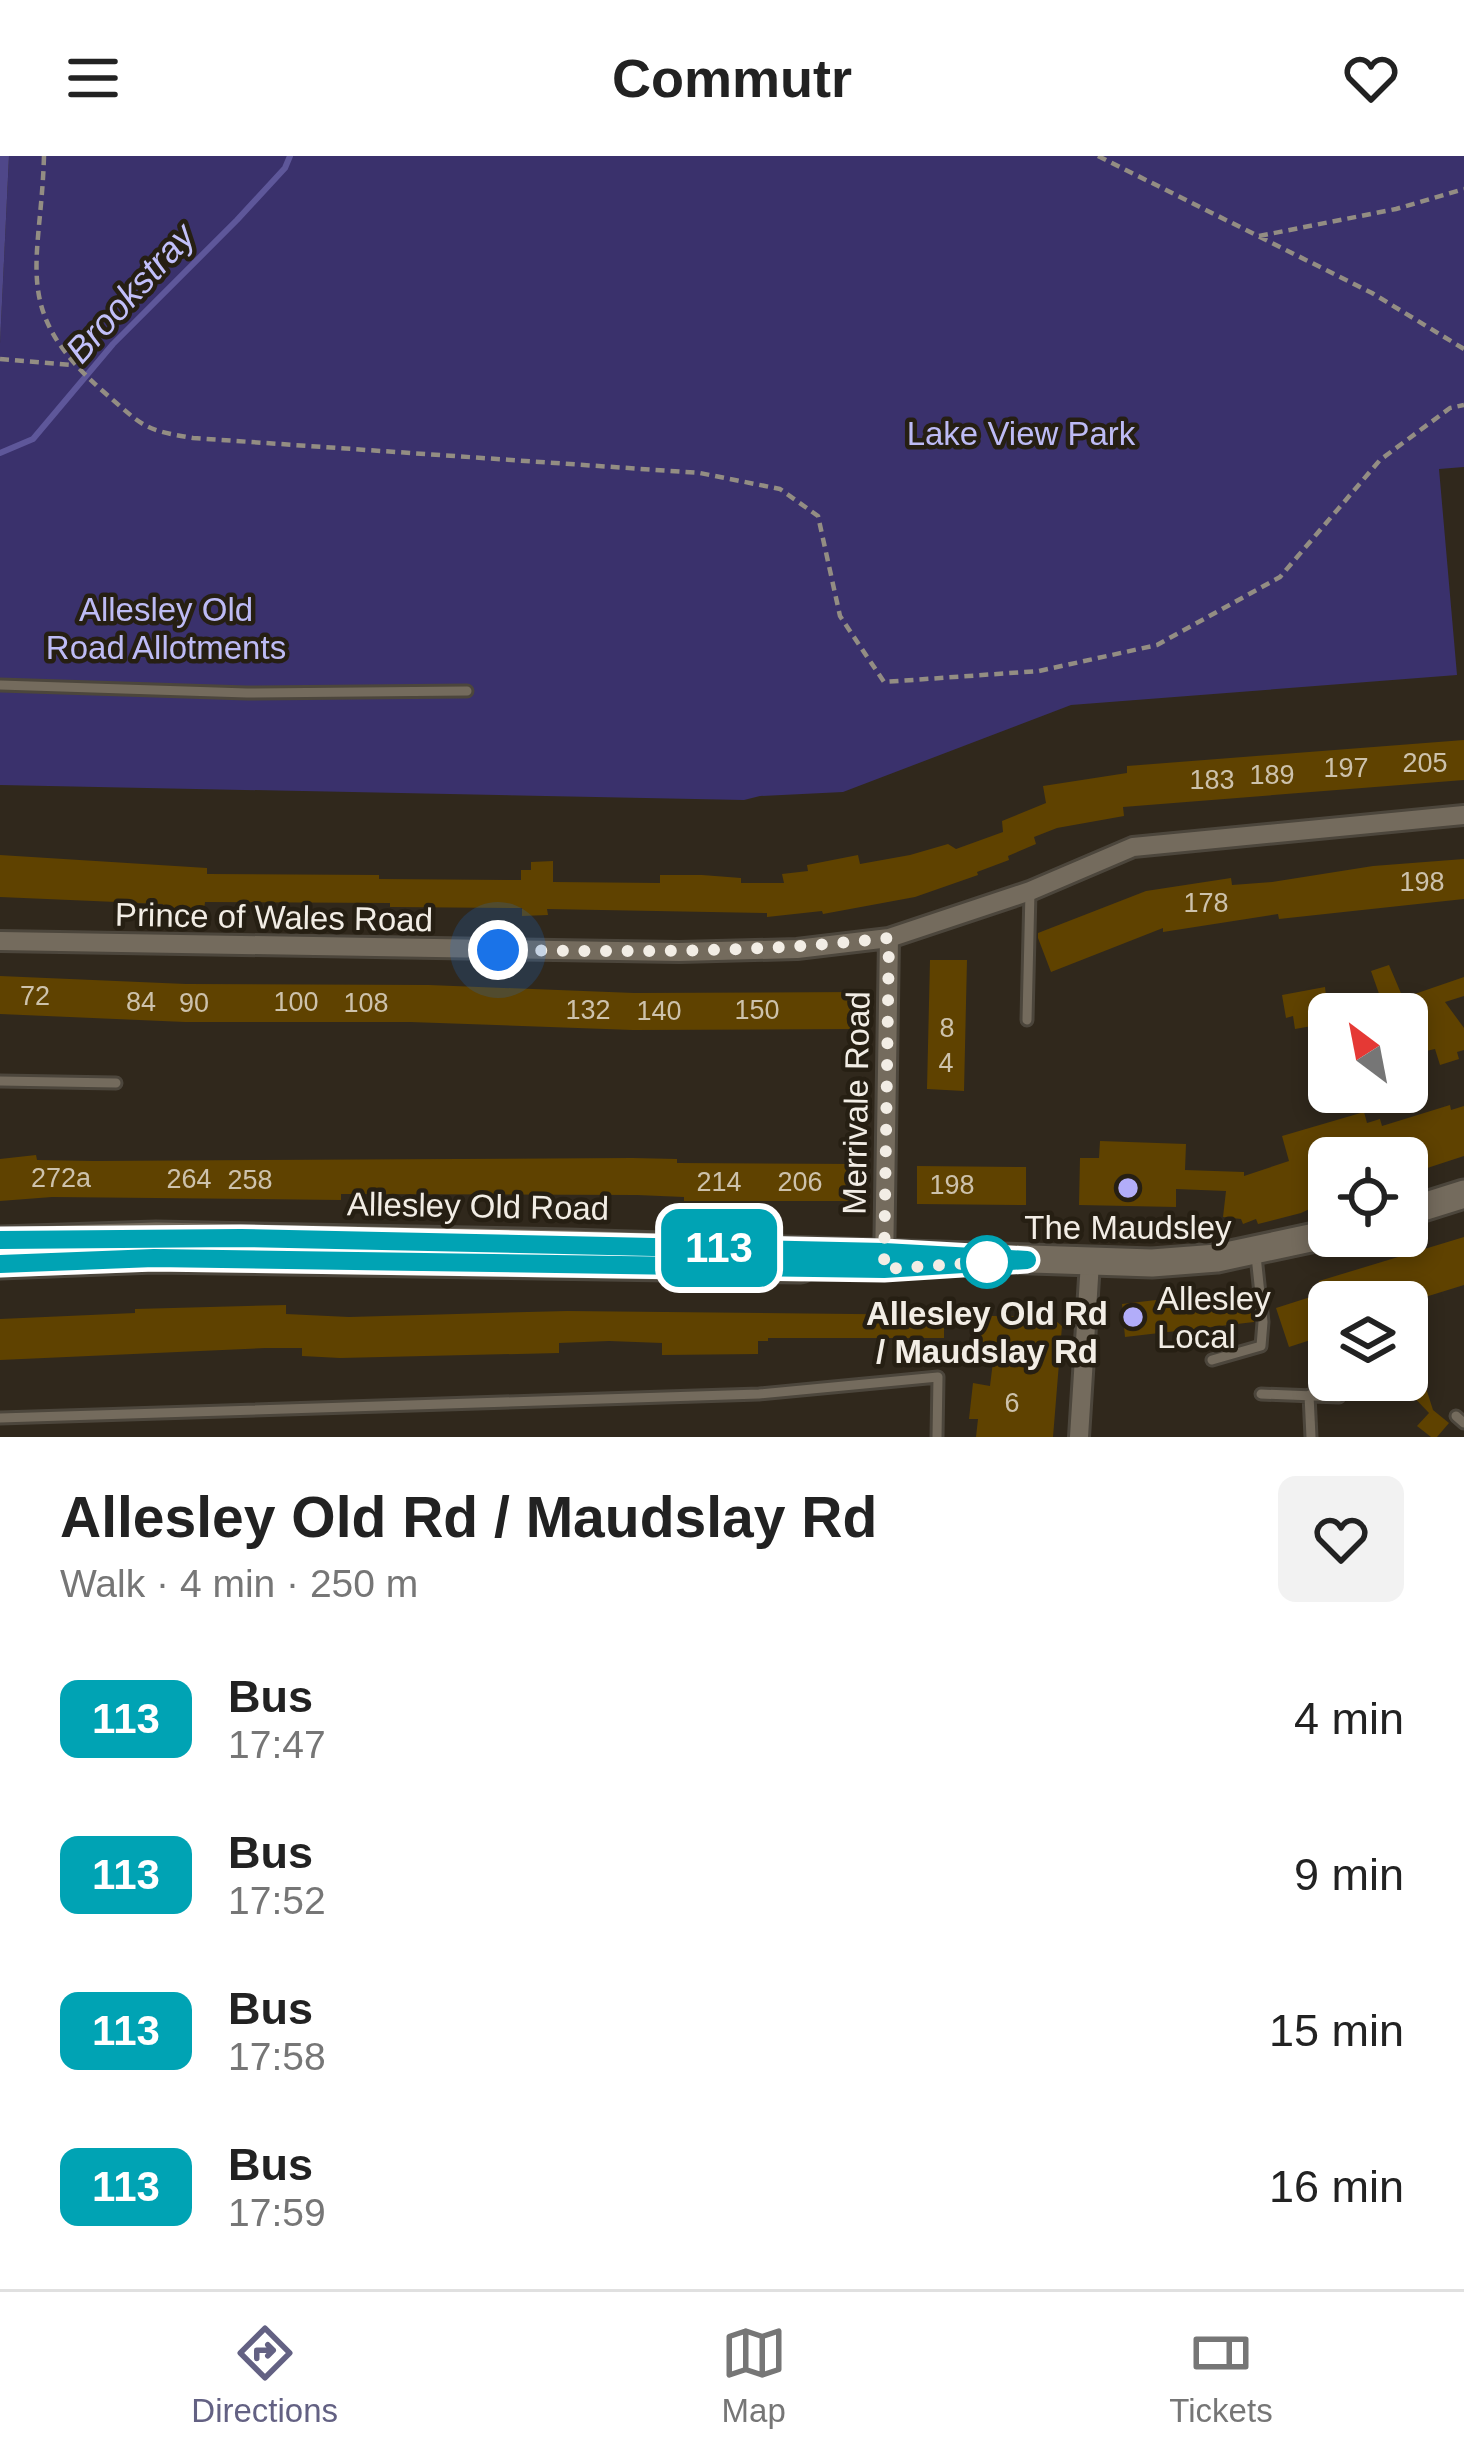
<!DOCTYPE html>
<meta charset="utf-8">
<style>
:root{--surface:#fff;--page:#f2f2f2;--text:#222;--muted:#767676;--line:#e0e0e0;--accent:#636183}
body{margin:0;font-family:Arial,sans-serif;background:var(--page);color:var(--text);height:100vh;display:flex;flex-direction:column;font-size:45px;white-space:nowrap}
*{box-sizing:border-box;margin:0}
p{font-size:39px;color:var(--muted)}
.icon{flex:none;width:66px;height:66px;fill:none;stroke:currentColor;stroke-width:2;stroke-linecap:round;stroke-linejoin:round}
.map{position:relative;height:1281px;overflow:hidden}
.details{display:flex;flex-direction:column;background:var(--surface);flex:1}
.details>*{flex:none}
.badge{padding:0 24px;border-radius:18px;font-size:42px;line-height:78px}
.needle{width:78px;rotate:328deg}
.controls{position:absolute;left:1308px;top:837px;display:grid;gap:24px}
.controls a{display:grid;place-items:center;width:120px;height:120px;border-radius:18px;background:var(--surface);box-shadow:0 6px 18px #0003;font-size:60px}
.you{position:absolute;width:60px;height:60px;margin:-30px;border:9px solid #fff;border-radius:50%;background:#1a73e8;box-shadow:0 0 0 18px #1a73e833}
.map>.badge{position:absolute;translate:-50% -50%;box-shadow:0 0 0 6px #fff}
.round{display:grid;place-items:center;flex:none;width:126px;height:126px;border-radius:18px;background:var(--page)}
.head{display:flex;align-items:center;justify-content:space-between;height:204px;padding:0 60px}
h1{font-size:57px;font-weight:700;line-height:90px}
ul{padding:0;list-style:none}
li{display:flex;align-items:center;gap:36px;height:156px;padding:0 60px}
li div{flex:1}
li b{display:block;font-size:45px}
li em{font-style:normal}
li .badge{min-width:132px;font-weight:700;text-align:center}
header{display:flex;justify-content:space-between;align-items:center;height:156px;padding:0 60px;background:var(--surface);font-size:54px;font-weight:700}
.menu{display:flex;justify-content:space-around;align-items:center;height:168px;border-top:3px solid var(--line);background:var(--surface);font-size:33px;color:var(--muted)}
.menu a{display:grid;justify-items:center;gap:6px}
.menu .selected{color:var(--accent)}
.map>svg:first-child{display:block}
</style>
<header><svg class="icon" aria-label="menu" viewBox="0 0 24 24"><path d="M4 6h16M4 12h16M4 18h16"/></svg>Commutr<svg class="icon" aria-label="heart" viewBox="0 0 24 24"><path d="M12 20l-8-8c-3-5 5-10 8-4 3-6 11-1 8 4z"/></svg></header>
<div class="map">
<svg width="1464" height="1281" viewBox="0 0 1464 1281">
<rect width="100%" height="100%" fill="#30281c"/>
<!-- green -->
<path fill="#3a316c" d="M9 0H1464V311L1439 313 1457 519 1071 549 843 636 760 640 744 644 0 629V188Z"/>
<!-- forest -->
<path fill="#4f4789" d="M0 0H9L0 188Z"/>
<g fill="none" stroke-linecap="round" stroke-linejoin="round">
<!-- stream -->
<path stroke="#5e579a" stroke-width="6" d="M0 297 33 283 113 188 237 64 285 12 290 0"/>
</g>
<!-- building -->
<path fill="#5f4200" d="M1464 584V624L1123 651 1124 660 1057 672 1034 681 1036 688 1008 700 1009 704 977 716 978 719 915 741 823 758 822 755 767 761V757L547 753 548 759 522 760V752L390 751V747L205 746 204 754 162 752 163 748 0 741V699L207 712V718L379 719V723L521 724V714H531V706L553 705V726L660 727V719H702L741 722V727H784L782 718 808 715 807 709 858 699 860 708 910 699 948 688 956 693 1003 676 1002 665 1046 647 1043 630 1127 617V610Z
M1464 703V743L1279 763 1278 758 1163 776V772L1051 816 1038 782V777L1146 735 1231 722 1232 729 1272 726 1373 710Z
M930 804H967L964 935 927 933Z
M1389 809 1403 842 1464 821V840L1445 846 1464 872V894L1457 896 1459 903 1440 909 1435 893 1426 895 1424 887 1417 889 1408 858H1365L1383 849 1371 815Z
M0 820 186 828 429 829 634 837 860 836V873L633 874 410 866H185L0 858Z
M1325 831 1329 867 1295 873 1293 860 1286 862 1282 839Z
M1450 949 1451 954 1464 950V1000L1412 1017 1407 1002H1329V1044L1301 1057 1258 1068 1256 1063 1243 1068 1241 1063 1223 1061 1226 1035 1176 1033V1051L1079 1049 1080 1002H1099L1100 985 1186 988 1185 1014 1244 1016V1020L1289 1005 1282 980 1364 956 1367 967 1380 963 1382 970Z
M36 999 37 1004 94 1005 632 1002 677 1003V1007L853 1008 852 1045H684V1041L637 1039 341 1038V1044L52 1041 0 1045V1003Z
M917 1010 1026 1011V1049L917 1048Z
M1464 1081V1129L1422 1142 1423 1146H1329V1178L1289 1191 1276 1152 1323 1137 1319 1125Z
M1250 1133 1254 1166 1125 1181 1122 1148Z
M286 1149V1158L349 1161 567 1155 944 1159V1182H768V1185H758V1198L662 1199V1187L609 1185 559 1187V1197L340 1202 302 1200V1192H265L0 1204V1163L135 1157V1153Z
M980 1160H1050L1062 1170 1053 1281H976L978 1263H969L973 1227 990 1230 995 1189 977 1188Z
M1411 1185 1433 1254 1449 1267 1437 1281H1431L1417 1270 1429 1257 1407 1234V1186Z"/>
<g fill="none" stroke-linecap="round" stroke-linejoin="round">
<!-- service casing -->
<g stroke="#4c463c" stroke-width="15">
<path id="service" d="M0 529 247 537 467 535
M1027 864 1030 735
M0 925 116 927
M1212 1204 1261 1190 1263 1166 1256 1100
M1261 1238 1339 1241
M1309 1239 1311 1281
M1456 1260 1464 1267
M0 1262 759 1238 938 1221 937 1281"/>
</g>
<!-- minor casing -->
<g stroke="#4c463c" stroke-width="24">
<path id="minor" d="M0 785 679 796 797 793 889 782 1030 735 1133 691 1464 659
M884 1113 889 782
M1079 1281 1090 1106"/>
</g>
<!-- secondary casing -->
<g stroke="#4c463c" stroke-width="33">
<path id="secondary" d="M1407 1056 1464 1038
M0 1085 156 1080 569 1088 1152 1107 1217 1102 1329 1078
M0 1108 154 1102 801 1112"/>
</g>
<!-- path -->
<path stroke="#938d83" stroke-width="4.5" stroke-dasharray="9 6" stroke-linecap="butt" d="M44 0C41 110 9 154 105 237 143 270 143 274 193 282L700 317 780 333 818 360 840 460 884 526 1039 515 1157 489 1280 421 1380 304 1450 252 1464 249
M1098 0 1372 137 1464 193
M1259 80 1396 53 1464 33
M0 203 73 209"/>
<!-- service -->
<use href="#service" stroke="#746b5d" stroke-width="9"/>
<!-- minor -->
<use href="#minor" stroke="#746b5d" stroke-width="18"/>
<!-- secondary -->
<use href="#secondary" stroke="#746b5d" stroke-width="27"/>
</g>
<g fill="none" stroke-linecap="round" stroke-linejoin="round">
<!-- line casing -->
<g stroke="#fff" stroke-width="27">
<path id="line" d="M0 1084 241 1082 884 1096 1027 1104 884 1113 154 1102 0 1108"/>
</g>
<!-- line -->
<use href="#line" stroke="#00a3b4" stroke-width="18"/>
<!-- walk -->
<path stroke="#f2ede5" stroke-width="12" stroke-dasharray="0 21.6" d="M498 794C629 796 758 797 889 782L884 1113 987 1106"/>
</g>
<!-- markers -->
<g fill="#b2adf9" stroke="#261f13" stroke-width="4.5">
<circle cx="1128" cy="1032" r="12"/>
<circle cx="1133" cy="1161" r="12"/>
</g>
<circle fill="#fff" stroke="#00a3b4" stroke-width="6" cx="987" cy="1106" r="24"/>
<g text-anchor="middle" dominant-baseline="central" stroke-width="9" stroke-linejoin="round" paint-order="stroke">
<!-- number labels -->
<g font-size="27" fill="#cdc2ac">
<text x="1425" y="607">205</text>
<text x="1346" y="612">197</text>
<text x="1272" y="619">189</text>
<text x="1212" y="624">183</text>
<text x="1422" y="726">198</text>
<text x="1206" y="747">178</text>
<text x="35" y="840">72</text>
<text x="141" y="846">84</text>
<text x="296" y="846">100</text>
<text x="194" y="847">90</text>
<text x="366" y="847">108</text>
<text x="588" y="854">132</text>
<text x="757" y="854">150</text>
<text x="659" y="855">140</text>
<text x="947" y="872">8</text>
<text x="946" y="907">4</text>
<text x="61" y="1022">272a</text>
<text x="189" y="1023">264</text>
<text x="250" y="1024">258</text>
<text x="719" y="1026">214</text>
<text x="800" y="1026">206</text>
<text x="952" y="1029">198</text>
<text x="1012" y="1247">6</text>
</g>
<!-- park labels -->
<g font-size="33" fill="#bdbbf5" stroke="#261f13">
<text x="1021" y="277">Lake View Park</text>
<text x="166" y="453">Allesley Old<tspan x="166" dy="38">Road Allotments</tspan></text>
</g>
<!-- street labels -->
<g font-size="33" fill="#f2ede5" stroke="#261f13">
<text transform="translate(274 761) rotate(1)">Prince of Wales Road</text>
<text transform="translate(856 947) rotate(-89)">Merrivale Road</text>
<text transform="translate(478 1050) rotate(1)">Allesley Old Road</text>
</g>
<!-- poi labels -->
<g font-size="33" fill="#f2ede5" stroke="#261f13">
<text x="1128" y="1071">The Maudsley</text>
<text x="1157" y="1142" text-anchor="start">Allesley<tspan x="1157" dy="38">Local</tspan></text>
</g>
<!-- stop labels -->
<g font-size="33" font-weight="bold" fill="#f2ede5" stroke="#261f13">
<text x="987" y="1157">Allesley Old Rd<tspan x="987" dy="38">/ Maudslay Rd</tspan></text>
</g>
<!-- water labels -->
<g font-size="36" font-style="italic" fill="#c2c0fa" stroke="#261f13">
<text transform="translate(130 137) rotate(-48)">Brookstray</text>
</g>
</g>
</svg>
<div class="controls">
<a><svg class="needle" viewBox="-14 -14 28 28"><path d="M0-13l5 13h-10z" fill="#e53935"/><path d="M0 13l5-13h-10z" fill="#767676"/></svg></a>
<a><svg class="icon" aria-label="locate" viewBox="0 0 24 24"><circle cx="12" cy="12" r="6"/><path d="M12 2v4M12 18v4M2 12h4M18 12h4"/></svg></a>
<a><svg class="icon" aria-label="layers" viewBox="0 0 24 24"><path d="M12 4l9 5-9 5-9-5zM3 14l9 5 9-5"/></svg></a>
</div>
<div class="you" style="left:498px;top:794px"></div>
<b class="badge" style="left:719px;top:1092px;background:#00a3b4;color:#fff">113</b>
</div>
<section class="details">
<div class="head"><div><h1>Allesley Old Rd / Maudslay Rd</h1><p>Walk · 4 min · 250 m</p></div><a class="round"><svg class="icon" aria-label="heart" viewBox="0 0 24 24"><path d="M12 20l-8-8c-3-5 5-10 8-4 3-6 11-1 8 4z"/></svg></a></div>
<ul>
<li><span class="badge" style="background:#00a3b4;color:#fff">113</span><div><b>Bus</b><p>17:47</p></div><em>4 min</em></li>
<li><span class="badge" style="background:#00a3b4;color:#fff">113</span><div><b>Bus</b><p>17:52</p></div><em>9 min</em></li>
<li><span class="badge" style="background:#00a3b4;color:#fff">113</span><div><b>Bus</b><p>17:58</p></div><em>15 min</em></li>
<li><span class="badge" style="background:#00a3b4;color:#fff">113</span><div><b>Bus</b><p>17:59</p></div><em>16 min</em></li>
</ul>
</section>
<nav class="menu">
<a class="selected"><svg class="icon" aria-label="directions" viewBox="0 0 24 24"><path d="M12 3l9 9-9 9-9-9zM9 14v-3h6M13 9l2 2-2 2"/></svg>Directions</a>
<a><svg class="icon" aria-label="map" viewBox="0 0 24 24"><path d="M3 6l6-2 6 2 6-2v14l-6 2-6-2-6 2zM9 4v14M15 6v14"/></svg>Map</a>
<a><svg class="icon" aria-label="tickets" viewBox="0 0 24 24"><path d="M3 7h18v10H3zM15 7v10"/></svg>Tickets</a>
</nav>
